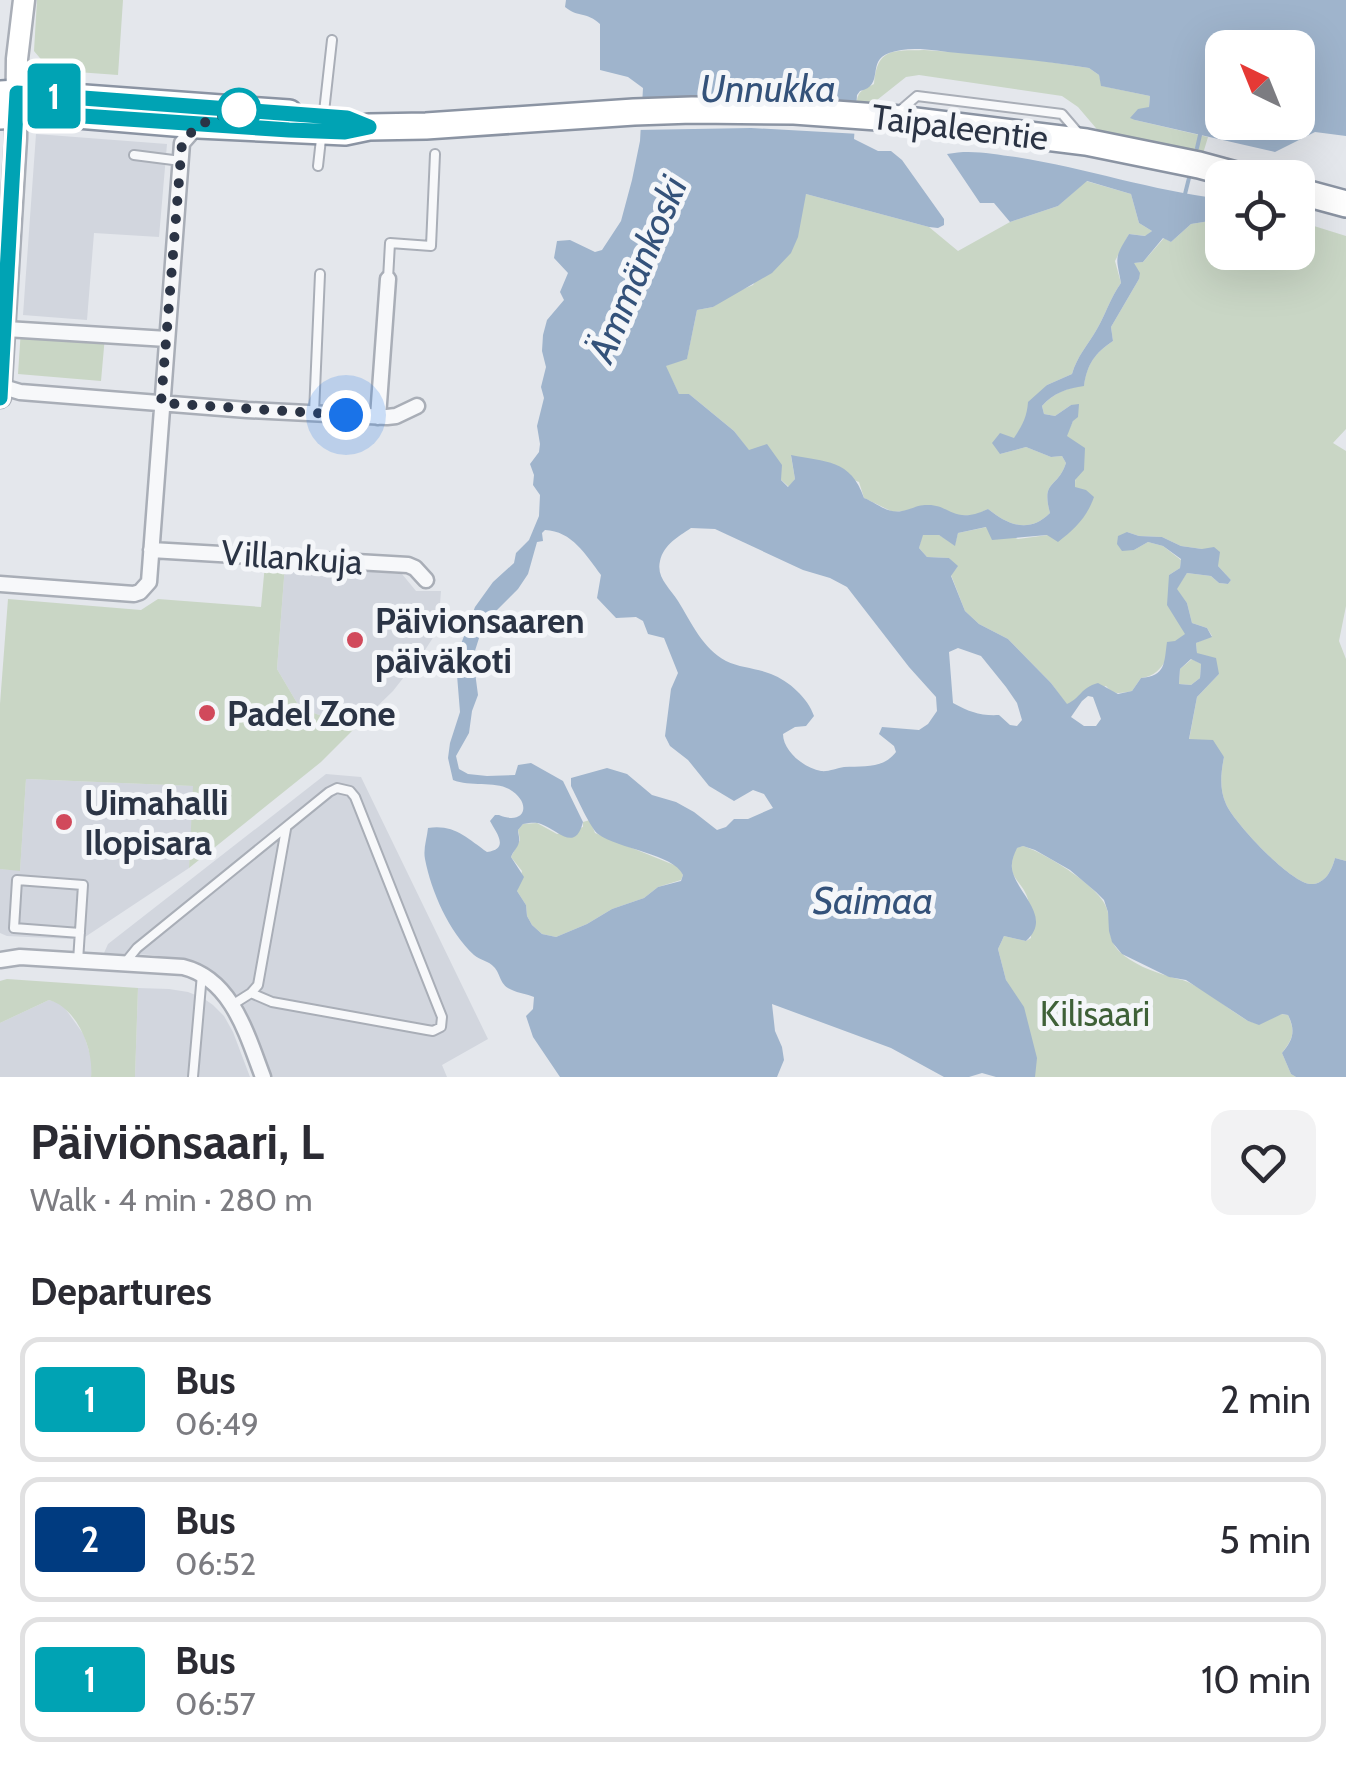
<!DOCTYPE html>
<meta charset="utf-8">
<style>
:root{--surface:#fff;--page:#f2f2f3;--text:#2b2b33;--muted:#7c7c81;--line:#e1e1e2}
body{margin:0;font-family:Cabin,sans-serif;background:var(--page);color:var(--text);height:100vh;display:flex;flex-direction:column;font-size:38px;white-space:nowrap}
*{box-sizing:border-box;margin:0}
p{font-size:32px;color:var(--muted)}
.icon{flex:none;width:55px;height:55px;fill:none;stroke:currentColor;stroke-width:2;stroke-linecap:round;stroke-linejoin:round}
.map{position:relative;height:1077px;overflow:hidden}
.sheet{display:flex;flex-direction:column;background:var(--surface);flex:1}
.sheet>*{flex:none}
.badge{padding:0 20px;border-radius:8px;font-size:35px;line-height:65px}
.needle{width:65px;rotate:317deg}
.tools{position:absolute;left:1205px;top:30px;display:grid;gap:20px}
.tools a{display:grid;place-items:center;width:110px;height:110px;border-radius:20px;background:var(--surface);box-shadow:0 10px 40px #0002;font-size:50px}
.you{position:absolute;width:50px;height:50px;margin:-25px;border:8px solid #fff;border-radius:50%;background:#1a73e8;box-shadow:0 0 0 15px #1a73e833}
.map>.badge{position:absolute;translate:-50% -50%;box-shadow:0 0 0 5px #fff}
h2{padding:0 30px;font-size:38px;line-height:90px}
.round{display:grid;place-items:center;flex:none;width:105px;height:105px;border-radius:20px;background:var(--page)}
.summary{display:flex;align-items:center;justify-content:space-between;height:170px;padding:0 30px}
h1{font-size:48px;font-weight:700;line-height:75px}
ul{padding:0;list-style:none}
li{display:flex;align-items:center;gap:30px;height:125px;margin:0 20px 15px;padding:0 10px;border:5px solid var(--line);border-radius:20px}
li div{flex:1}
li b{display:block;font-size:38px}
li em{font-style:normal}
li .badge{min-width:110px;font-weight:700;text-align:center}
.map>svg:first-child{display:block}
</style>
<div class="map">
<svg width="1346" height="1077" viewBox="0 0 1346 1077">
<rect width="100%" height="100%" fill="#e4e7ec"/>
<!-- built -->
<path fill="#d2d6de" d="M36 134 167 144 159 237 94 233 87 320 23 315Z
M285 565 402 574 416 591H441L438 630 425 650 393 691 355 728 300 708 277 669Z
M326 774 361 777 488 1039 442 1065 447 1077H269L245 1013 233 993 209 972 194 963 176 959 153 955 104 953 108 944Z
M26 779 194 786 189 868 85 937 71 939 7 936 0 933V869L20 870Z
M138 988 169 989 188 992 203 998 213 1005 224 1016 233 1032 250 1077H135Z
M49 1000 62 1004 84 1035 93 1064 91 1077H0V1023Z"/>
<!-- green -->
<path fill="#c9d6c5" d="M37 0H123L118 75 50 70 34 51Z
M924 50 1009 56 1089 68 1099 75 1102 86 1150 96 1149 107 1135 120 1208 137 1202 157 1101 134 1078 107 1062 96 919 75 906 77 872 104 857 103C857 91 864 89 874 84 877 47 893 51 924 50Z
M1086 181 1131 194 1139 223 1152 231 1146 236 1129 234 1115 261 1121 283C1110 298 1106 314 1097 329 1088 345 1077 356 1072 374L1047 385 1014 439 1000 454 1026 447 1051 457 1062 456 1066 463C1057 490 1041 479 1050 513 1029 534 1008 525 988 509L976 515 956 516 939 508 893 512 864 498 859 482 791 456 795 479 789 487 749 451 734 431 689 394H679L665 366 687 358 697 310 713 307 731 294 753 285 806 194 929 227 958 251 1010 222 1058 206Z
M1222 219V252H1298V221L1346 236V429L1333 443 1346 451V606L1339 641 1346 659V861L1335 858C1332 870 1325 885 1310 884 1290 882 1234 823 1226 804 1219 789 1221 772 1224 757L1202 741 1189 740 1197 697 1219 674 1197 653 1196 643 1212 636 1207 628 1192 623 1187 603 1176 589 1187 573 1211 576 1219 583 1228 584 1231 580 1202 549 1181 546 1162 537 1139 536 1127 532 1134 550 1148 542 1163 546 1181 560 1180 568 1169 575 1186 634C1166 647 1168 675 1141 678L1132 691C1121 693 1114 696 1106 686L1067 705 1051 683 1008 639 979 624 965 611 951 575 957 567 949 558 927 557 919 548 922 535H939L955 544 958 533 987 527 1018 539 1048 535 1075 487 1076 444 1066 436 1073 421 1071 405 1055 416 1044 414 1042 406C1053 393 1068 388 1084 385 1087 364 1095 353 1113 341L1111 327 1139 279 1133 263 1143 262 1164 238 1171 242 1191 224Z
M21 329 105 336 101 381 18 374Z
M265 564 285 565 277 669 300 708 355 728 321 762 189 868 193 786 26 779 20 871 0 869V704L8 599 141 610 158 599 261 607Z
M1192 659 1201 664 1200 678 1191 685 1179 684 1180 669Z
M590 820 595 833 679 867 683 875 681 880 658 887 644 898 612 909 587 924 556 937 542 934 532 925 527 916 526 905 517 891 522 871 511 857 520 840 518 830 523 824 537 823 557 834 583 827V822Z
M1023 846C1045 853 1101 887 1107 909 1112 925 1106 939 1120 952 1131 963 1153 972 1168 976 1175 979 1183 979 1190 983 1210 993 1228 1009 1248 1021L1259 1024 1281 1014 1288 1015C1296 1033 1293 1038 1282 1053L1291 1074 1296 1077H1034V1052L1006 980 998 949 1004 936 1026 941 1031 938C1030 927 1032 914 1029 903 1023 877 1003 881 1016 848Z
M7 979 138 988 135 1077H91C94 1049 77 1008 49 1000L0 1023V981Z"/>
<!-- water -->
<path fill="#9fb4cc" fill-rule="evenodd" d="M566 0H1346V136L1315 132 1275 152 1135 120 1130 118 1138 109 1149 107 1150 96 1101 86 1099 75 1089 68C1045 61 1002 57 958 53 937 51 910 45 889 53 866 61 885 86 860 91L857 95 854 139 878 151H891L902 160 944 219V225L938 228 929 227 806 194 798 237 791 253 772 273 713 307 697 310 687 359 666 366 679 394H689L734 431 749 450 767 444 782 465 781 480 788 487 795 479 791 455C825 462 851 459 864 498 877 503 887 514 902 511 909 510 918 505 925 505 951 503 952 526 988 509 1008 525 1029 534 1050 513 1041 479 1057 490 1066 463L1062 456 1051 457 1026 447 1000 454 992 443 1000 433 1014 438C1022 426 1027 417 1028 402L1047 385 1072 374C1077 356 1088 345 1097 329 1106 314 1110 298 1121 283 1116 256 1114 259 1129 234L1145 236 1152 231 1139 223 1131 194 1087 181 1058 206 1010 222 994 203H980L947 154C971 149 992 154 1016 157 1086 168 1153 191 1222 199V219L1191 224 1171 242 1163 238 1143 262 1134 263 1140 273 1139 279 1111 327 1113 341C1095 353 1087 364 1084 386 1068 388 1053 393 1042 406L1044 414 1055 416 1071 405 1079 404 1078 417 1073 421 1067 436 1085 448 1084 470 1075 480V487L1086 490 1094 497C1087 517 1075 529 1058 542L1047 535 992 540 986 527 958 533 955 546 939 535H923L919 548 927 557 949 558 958 566 951 576 965 611 979 624 1008 639 1051 683 1067 704C1082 697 1080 688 1098 683L1118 694 1132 691 1141 678C1166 676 1164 663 1167 642L1175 641 1185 634 1167 605 1169 575 1180 568 1181 559 1163 546 1148 542 1134 550 1122 551 1117 544 1118 536 1127 532 1139 536 1162 537 1181 546 1202 549 1214 547 1220 552 1218 566 1231 580 1228 584 1219 583 1211 576 1187 573 1177 589 1187 603 1192 623 1207 628 1212 637 1196 643 1197 653 1216 658 1219 674 1197 697 1189 739 1213 740 1224 757C1221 772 1219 789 1226 804 1234 823 1290 882 1310 884 1325 885 1332 870 1335 858L1346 861V1077H1296L1291 1074 1282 1053C1293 1040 1296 1031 1288 1015L1282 1014 1259 1025 1248 1021 1186 980 1169 977 1122 954 1112 942 1109 931 1108 912 1104 900 1096 892 1070 870 1035 850 1023 846 1017 848C1013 856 1010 865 1013 873 1020 896 1052 918 1026 941L1004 936 998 949 1006 980 1024 1007 1037 1058 1035 1077H996L982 1073 969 1077H944L891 1048 772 1004 775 1031 782 1047 784 1060 777 1077H560L533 1037 526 1016 533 1009 534 997C527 994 518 993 512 990 499 985 501 974 494 967 489 961 480 960 474 955 449 932 431 891 425 859 423 849 427 838 428 828 454 824 467 838 487 852 511 849 495 831 490 821L495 815H499C525 826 533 803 509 789 494 781 470 787 453 780L448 758 450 743 460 712 457 675 461 644 475 607 493 582 514 563 516 553 529 540 539 516 540 495 533 485 534 475 530 464 539 452 540 444 537 426 544 398 541 387 546 367 542 351 543 335 547 320 564 300 560 292 568 273 554 258 557 241 570 240 595 252 602 250 621 221 632 180 640 141 643 88 628 77 600 70V24C586 11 578 18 565 7ZM1222 48H1298V122H1222ZM691 528 715 529 803 570 830 578 847 587 909 667 936 697 937 711 928 724 919 730 882 727 879 734 894 746 896 752C883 769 864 766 844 767 837 768 828 772 821 771 804 768 783 751 783 734L795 727 806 726 814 716C808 698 789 681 771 674 757 668 740 668 726 661 703 649 691 622 678 601 670 588 656 578 660 561 664 544 678 537 691 528ZM545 530C572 531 586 555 601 575L597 598 616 618 636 617 643 621 648 634 664 638 678 673 671 689 665 736 670 746 688 760 709 786 734 801 753 790 764 794 773 808 748 819H734L726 827 717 830 694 812 676 802 652 795 627 774 607 768 571 778V786C576 796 591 829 598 834 618 849 674 854 683 875L681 881 658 887 644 898 612 909 587 924 556 937 542 934 532 925 527 916 526 905 517 891 524 877 511 857C513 851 518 848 519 842 520 838 518 834 518 830L523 824C531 823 534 822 541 824 558 830 575 853 583 822L563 781 531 763 518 765 515 775 487 776 468 774 459 769 456 756 469 733 472 711 478 695 473 657 480 635 495 612 518 589 528 574 537 542 543 541 542 533ZM958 648 981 656 1006 687 1017 703 1022 720 1017 726 1010 725 999 715C981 716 969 712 953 703L949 652ZM1191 659 1201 664 1200 678 1191 685 1179 684 1180 669ZM1088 696 1093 697 1101 719 1096 726H1084L1071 717 1082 701Z"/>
<!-- pier -->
<path fill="#e4e7ec" d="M638 100 862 104 860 134 751 128 636 130Z"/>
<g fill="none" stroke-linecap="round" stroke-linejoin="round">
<!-- stream -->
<path stroke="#9fb4cc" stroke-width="4" d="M1197 148 1200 135
M1185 194 1189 178"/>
<!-- lane casing -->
<g stroke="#a9aeb7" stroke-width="12">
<path id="lane" d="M896 114 917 96 1062 114 1080 135
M134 155 181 161
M318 166 332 40
M388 279 390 243 431 246 435 154
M314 413 320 274
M78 961 83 885 17 880 14 928 80 933
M124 964 137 948 329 792 337 788 350 791 355 797 436 1002 442 1017 441 1027 433 1031 427 1030 272 1002 251 993
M232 1005 251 993 258 985 286 829
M193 1077 202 974"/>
</g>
<!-- street casing -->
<g stroke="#a9aeb7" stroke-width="19">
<path id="street" d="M6 329 167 339
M0 386 20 392 247 410 387 417 396 416 417 406
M378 417 388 279
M151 550 408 565 415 568 426 580
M0 584 134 594 140 592 149 582 182 143 198 125
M0 960 20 957 183 967C232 979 247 1035 263 1077"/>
</g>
<!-- secondary casing -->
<g stroke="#a9aeb7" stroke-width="25">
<path id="secondary" d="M0 397 16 138 17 59 24 0"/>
</g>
<!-- highway casing -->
<g stroke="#8b94a3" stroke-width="30">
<path id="highway" d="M0 94 17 93 289 113
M0 116 53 113 198 125 345 132 369 127 426 126 634 112 692 110 794 111 891 118 1086 142 1199 165 1247 178
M1298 191 1346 204"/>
</g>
<!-- lane -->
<use href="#lane" stroke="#f7f8fa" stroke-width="8"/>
<!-- street -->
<use href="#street" stroke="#f7f8fa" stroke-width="14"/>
<!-- secondary -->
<use href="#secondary" stroke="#fff" stroke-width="20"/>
<!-- highway -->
<use href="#highway" stroke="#fff" stroke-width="25"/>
</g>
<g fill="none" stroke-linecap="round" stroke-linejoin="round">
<!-- line casing -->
<g stroke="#fff" stroke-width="22">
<path id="line" d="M0 398 17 93 347 118 369 127 345 132 289 130 53 114"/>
</g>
<!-- line -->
<use href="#line" stroke="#00a3b4" stroke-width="15"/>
<!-- walk -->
<path stroke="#2b3445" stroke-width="10" stroke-dasharray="0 18" d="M239 110 198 125 182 143 161 403 346 415"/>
</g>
<!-- markers -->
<circle fill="#fff" stroke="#00a3b4" stroke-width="5" cx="239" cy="110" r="20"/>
<g fill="#d1495b" stroke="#f4f6f9" stroke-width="4">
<circle cx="355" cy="640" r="10"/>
<circle cx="207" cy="713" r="10"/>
<circle cx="64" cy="822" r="10"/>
</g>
<g text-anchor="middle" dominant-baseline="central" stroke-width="10" stroke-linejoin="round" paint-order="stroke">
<!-- street labels -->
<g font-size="35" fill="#2b3445" stroke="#f4f6f9">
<text transform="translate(960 127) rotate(7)">Taipaleentie</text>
<text transform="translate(292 557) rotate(4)">Villankuja</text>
</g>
<!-- poi labels -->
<g font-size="35" font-weight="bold" fill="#2b3445" stroke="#f4f6f9" text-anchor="start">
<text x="375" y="620">Päivionsaaren<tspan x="375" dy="40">päiväkoti</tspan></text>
<text x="227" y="713">Padel Zone</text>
<text x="84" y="802">Uimahalli<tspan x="84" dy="40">Ilopisara</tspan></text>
</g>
<!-- park labels -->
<g font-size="35" fill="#3f6138" stroke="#f4f6f9">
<text x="1095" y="1013">Kilisaari</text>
</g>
<!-- water labels -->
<g font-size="38" font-style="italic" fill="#34527a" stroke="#f4f6f9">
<text x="768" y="88">Unnukka</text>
<text transform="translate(637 269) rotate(-67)">Ämmänkoski</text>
<text x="873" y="900">Saimaa</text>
</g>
</g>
</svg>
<div class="tools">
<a><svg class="needle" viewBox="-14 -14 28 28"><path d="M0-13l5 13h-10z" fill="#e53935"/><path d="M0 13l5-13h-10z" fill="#7c7c81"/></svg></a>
<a><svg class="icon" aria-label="locate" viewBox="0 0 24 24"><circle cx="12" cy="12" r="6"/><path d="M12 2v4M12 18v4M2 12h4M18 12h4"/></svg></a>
</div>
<div class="you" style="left:346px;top:415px"></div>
<b class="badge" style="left:54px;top:96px;background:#00a3b4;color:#fff">1</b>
</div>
<section class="sheet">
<div class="summary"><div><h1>Päiviönsaari, L</h1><p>Walk · 4 min · 280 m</p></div><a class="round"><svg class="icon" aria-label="heart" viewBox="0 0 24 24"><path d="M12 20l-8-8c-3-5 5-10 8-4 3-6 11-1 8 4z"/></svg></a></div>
<h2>Departures</h2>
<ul>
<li><span class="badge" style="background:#00a3b4;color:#fff">1</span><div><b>Bus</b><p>06:49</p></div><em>2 min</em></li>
<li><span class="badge" style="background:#003b80;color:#fff">2</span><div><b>Bus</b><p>06:52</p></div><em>5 min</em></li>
<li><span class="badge" style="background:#00a3b4;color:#fff">1</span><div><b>Bus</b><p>06:57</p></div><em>10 min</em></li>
</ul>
</section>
